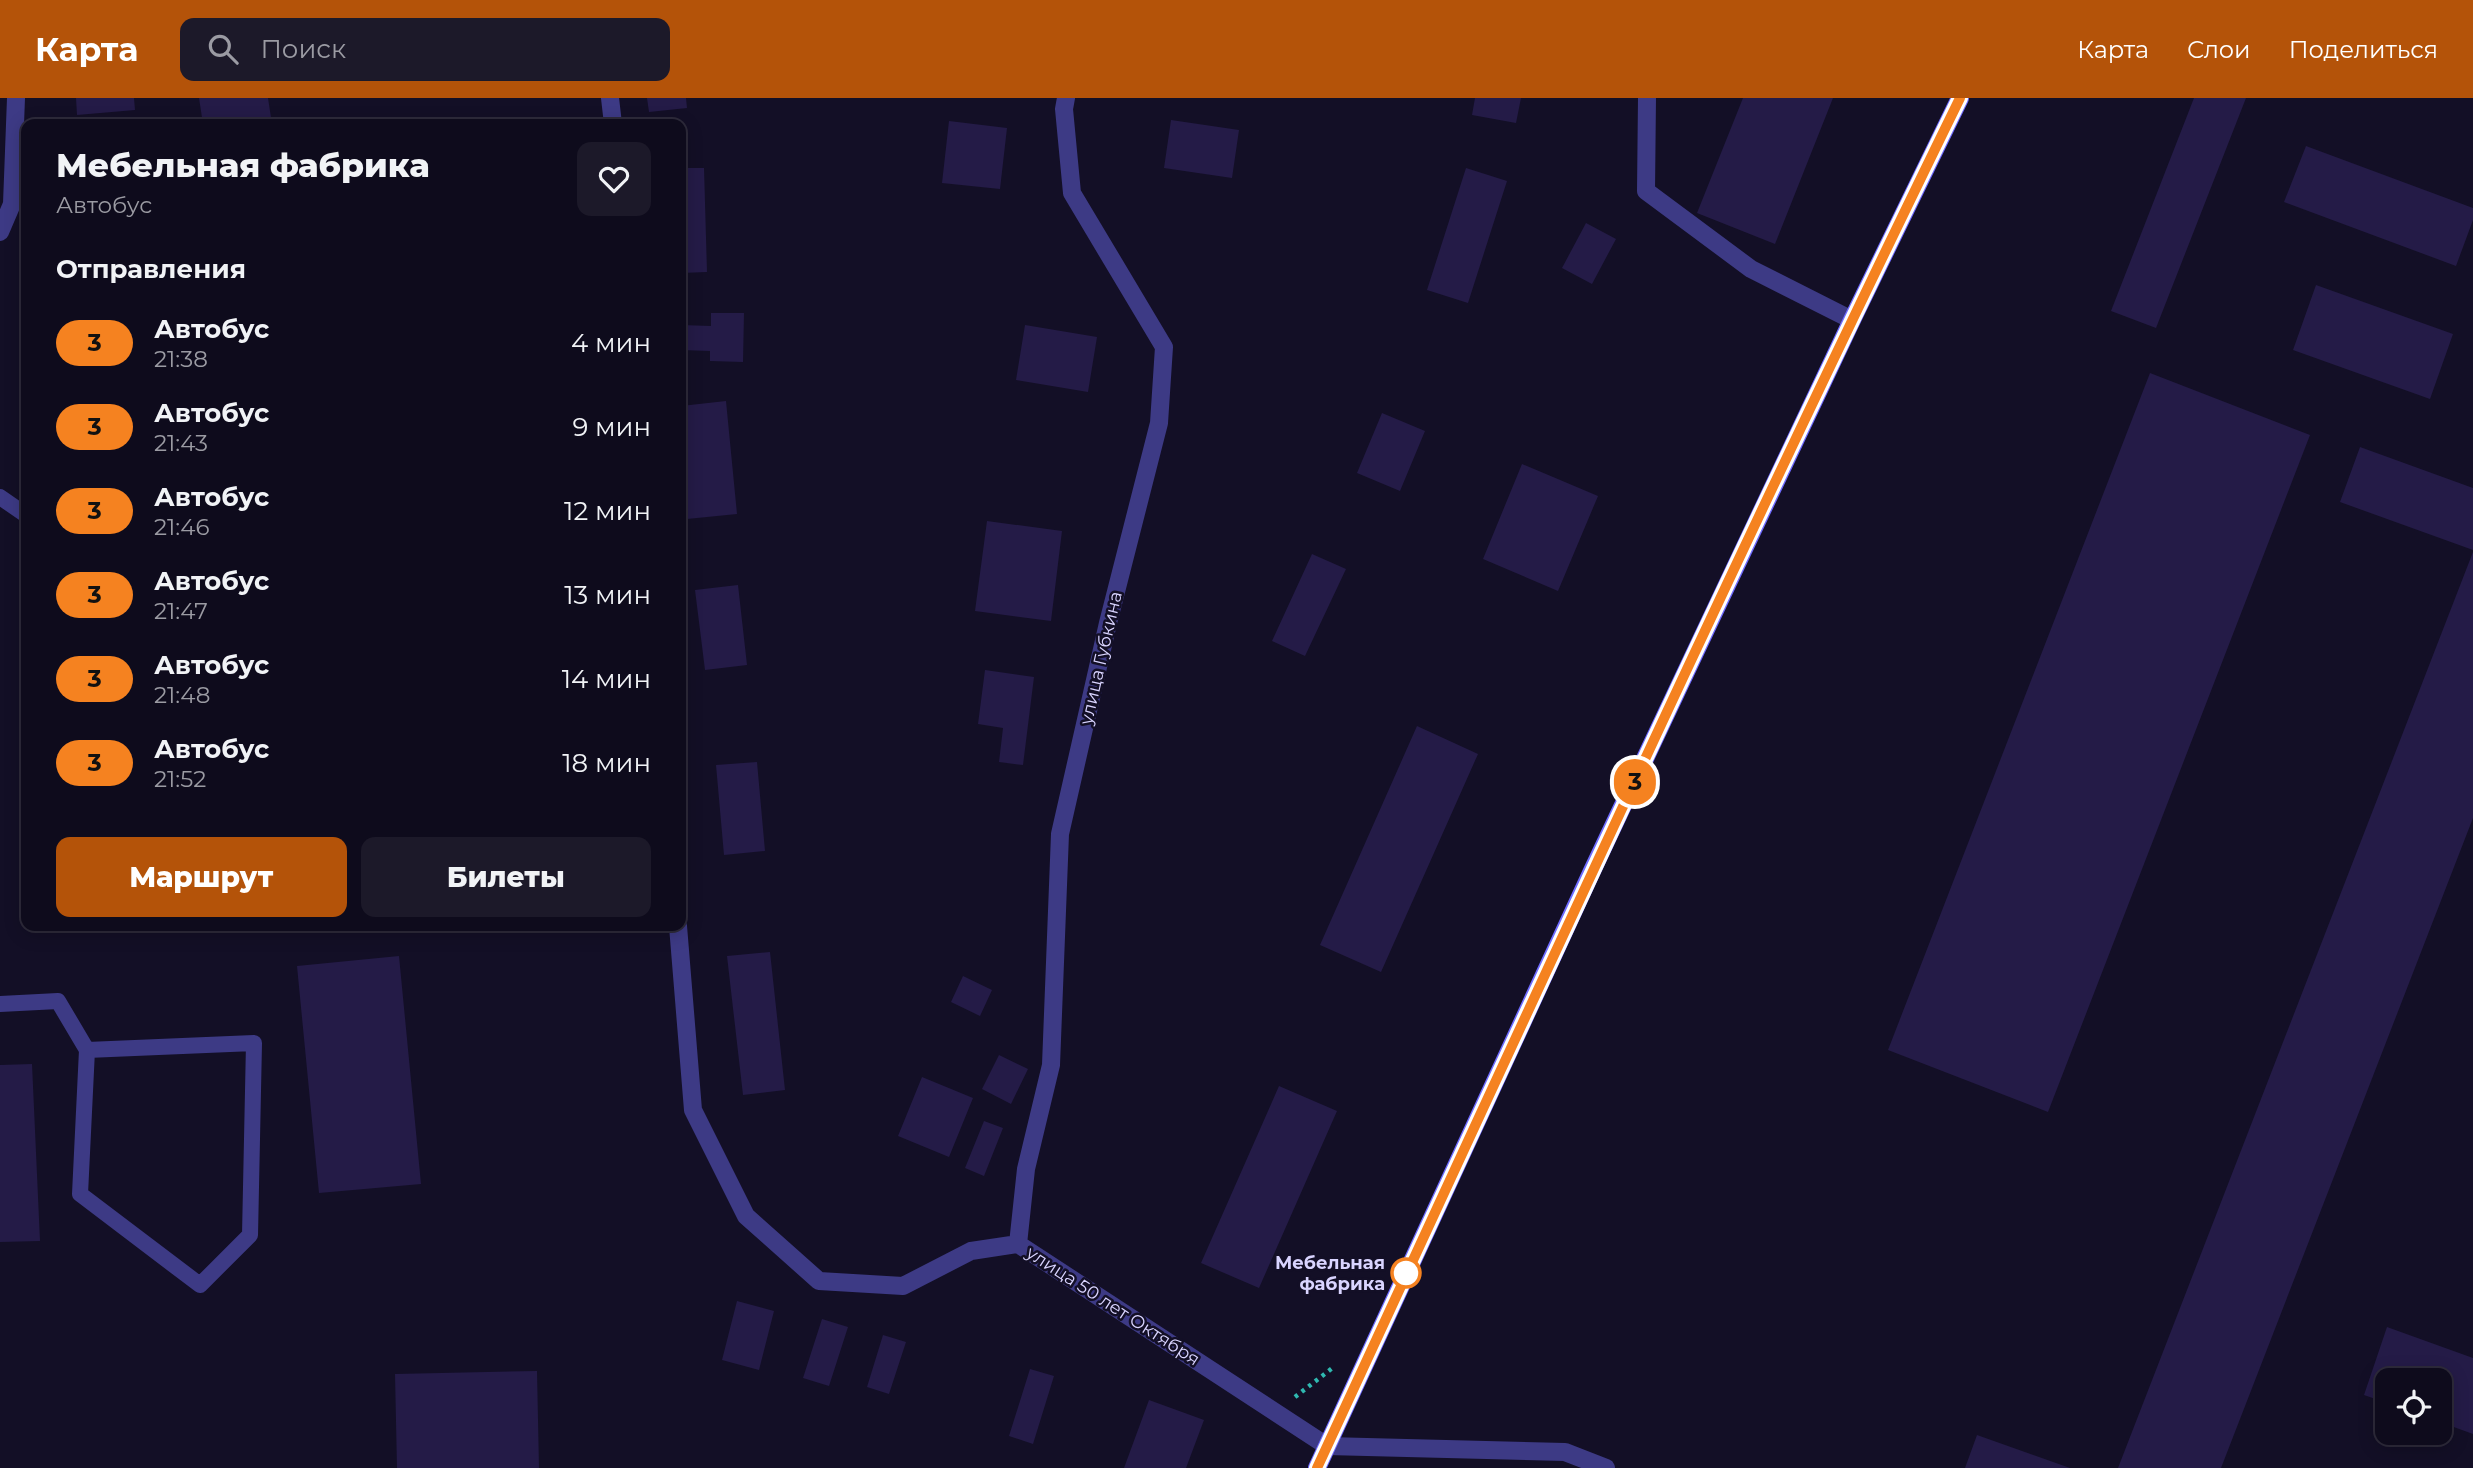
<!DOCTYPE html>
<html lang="ru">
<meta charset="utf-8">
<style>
:root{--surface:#0e0b1c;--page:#1c1929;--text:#f1f3f6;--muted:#9b9ba3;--line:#2e2b3b;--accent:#b45309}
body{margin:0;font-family:Montserrat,sans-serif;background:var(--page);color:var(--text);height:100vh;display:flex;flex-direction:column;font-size:26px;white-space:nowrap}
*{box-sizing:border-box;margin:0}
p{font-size:23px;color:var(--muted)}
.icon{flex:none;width:38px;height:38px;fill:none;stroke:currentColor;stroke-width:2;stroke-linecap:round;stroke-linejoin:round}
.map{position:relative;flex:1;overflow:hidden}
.sheet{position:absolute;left:21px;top:21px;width:665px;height:812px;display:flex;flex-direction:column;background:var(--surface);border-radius:14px;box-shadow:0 4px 18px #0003,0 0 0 2px var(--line)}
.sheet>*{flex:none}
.badge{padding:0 14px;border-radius:23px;font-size:24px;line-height:46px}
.buttons{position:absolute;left:2375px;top:1270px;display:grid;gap:14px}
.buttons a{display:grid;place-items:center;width:77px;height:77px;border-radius:14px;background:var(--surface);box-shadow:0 4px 18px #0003,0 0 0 2px var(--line);font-size:35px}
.map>.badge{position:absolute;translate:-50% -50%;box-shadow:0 0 0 4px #fff}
h2{padding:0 35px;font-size:26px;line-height:63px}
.round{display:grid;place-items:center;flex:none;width:74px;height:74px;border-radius:14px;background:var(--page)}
.headline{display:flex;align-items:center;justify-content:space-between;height:119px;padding:0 35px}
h1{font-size:33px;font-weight:800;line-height:52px}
.button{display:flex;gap:14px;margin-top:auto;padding:14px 35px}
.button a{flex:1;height:80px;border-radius:14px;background:var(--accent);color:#fff;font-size:28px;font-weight:800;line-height:80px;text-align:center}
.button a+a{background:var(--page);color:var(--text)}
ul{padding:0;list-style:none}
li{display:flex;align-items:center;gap:21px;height:84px;padding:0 35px}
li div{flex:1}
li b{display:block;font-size:26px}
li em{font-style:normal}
li .badge{min-width:77px;font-weight:700;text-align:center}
header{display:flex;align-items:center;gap:42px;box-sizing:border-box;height:98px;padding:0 35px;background:var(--accent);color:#fff}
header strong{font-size:33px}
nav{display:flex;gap:38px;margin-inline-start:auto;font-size:24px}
.search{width:490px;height:63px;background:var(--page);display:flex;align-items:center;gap:18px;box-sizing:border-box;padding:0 24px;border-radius:14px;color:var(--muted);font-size:26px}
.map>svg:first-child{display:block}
</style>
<header>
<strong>Карта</strong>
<div class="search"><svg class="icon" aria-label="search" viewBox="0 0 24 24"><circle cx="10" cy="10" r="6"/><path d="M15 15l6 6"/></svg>Поиск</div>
<nav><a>Карта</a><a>Слои</a><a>Поделиться</a></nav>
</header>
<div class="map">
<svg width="2473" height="1370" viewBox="0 0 2473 1370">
<rect width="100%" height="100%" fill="#130f26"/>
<!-- building -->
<path fill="#241b47" d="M76 0H134L135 12 77 17Z
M199 0H268L272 26H203Z
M647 0H686L687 10 649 14Z
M1475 0H1521L1516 25 1472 17Z
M1743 0H1833L1775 146 1697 115Z
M2194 0H2246L2156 230 2111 213Z
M1171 22 1239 32 1232 80 1164 70Z
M949 23 1007 30 1000 91 942 85Z
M2306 48 2473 110V122L2456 168 2284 104Z
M681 70H704L707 174 681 175Z
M1466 70 1507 83 1468 205 1427 192Z
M1586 125 1616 141 1592 186 1562 170Z
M2316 187 2453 236 2430 301 2293 252Z
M711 215H744L743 264 710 263V253L681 252V227L711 228Z
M1025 227 1097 239 1088 294 1016 282Z
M2150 275 2310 337 2048 1014 1888 952Z
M726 303 737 416 687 421 681 358V308Z
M1382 315 1425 333 1400 393 1357 375Z
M2360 349 2473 390V452L2340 404Z
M1522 366 1598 398 1558 493 1483 461Z
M987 423 1062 433 1051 523 975 513Z
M2473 454V720L2221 1370H2118Z
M1312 456 1346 471 1305 558 1272 543Z
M738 487 747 567 705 572 695 492Z
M985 572 1034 579 1023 667 999 664 1003 630 978 626Z
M1417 628 1478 656 1381 874 1320 847Z
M757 664 765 753 724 757 716 667Z
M770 854 785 992 743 997 727 858Z
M399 858 421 1086 319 1095 297 868Z
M963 878 992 892 980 918 951 904Z
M999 957 1028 971 1011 1006 982 991Z
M32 966 40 1143 0 1144V967Z
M922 979 973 1000 949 1059 898 1038Z
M1279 988 1337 1013 1259 1190 1201 1165Z
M984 1023 1003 1030 984 1078 965 1070Z
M737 1203 774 1213 759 1272 722 1262Z
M822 1221 848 1229 829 1288 803 1280Z
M2387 1229 2473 1260V1336L2440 1324V1283H2387V1305L2364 1297Z
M883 1237 906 1244 889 1296 867 1289Z
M1030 1271 1054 1278 1033 1346 1009 1338Z
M537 1273 539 1370H397L395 1276Z
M1149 1302 1204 1322 1186 1370H1124Z
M1977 1337 2070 1370H1965Z"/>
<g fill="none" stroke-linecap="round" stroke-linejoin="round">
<!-- path -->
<path stroke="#2fb8b0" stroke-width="4.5" stroke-dasharray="3.5 5" stroke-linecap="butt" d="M1295 1299 1335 1268"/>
<!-- lane -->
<path stroke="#3d3a85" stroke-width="16" d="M0 399 26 417
M0 906 58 903 87 952 80 1096 200 1187 250 1137 254 945 87 952"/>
<!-- street -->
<path stroke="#3d3a85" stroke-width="18" d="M610 0 613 26
M1647 0 1646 93 1751 171 1852 222
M0 134 12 106 16 0
M678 828 693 1012 746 1118 819 1183 903 1188 971 1153 1018 1146 1327 1348 1565 1354 1606 1370
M1018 1146 1026 1071 1051 967 1060 736 1108 525 1159 325 1164 249 1072 95 1064 11 1066 0"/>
<!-- secondary -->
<path stroke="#6f6bff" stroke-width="18" d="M1317 1370 1592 773 1852 222 1960 0"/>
</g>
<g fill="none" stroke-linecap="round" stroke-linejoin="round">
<!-- line casing -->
<g stroke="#fff" stroke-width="16">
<path id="line" d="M1317 1370C1529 912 1738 453 1960 0"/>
</g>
<!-- line -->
<use href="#line" stroke="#f58220" stroke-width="10"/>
</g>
<!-- markers -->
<circle fill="#fff" stroke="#f58220" stroke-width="3.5" cx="1406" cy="1175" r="14"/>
<g text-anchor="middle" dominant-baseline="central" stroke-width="5" stroke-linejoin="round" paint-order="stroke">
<!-- street labels -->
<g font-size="18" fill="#d9d4ff" stroke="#130f26">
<text transform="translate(1101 560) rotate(-77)">улица Губкина</text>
<text transform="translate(1113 1208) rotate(33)">улица 50 лет Октября</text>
</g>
<!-- stop labels -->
<g font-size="18" font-weight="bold" fill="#d9d4ff" stroke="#130f26" text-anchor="end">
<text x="1385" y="1165">Мебельная<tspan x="1385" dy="21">фабрика</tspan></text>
</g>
</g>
</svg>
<div class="buttons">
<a><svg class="icon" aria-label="locate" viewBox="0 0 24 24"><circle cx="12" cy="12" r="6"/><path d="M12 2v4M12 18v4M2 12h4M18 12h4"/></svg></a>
</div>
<b class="badge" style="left:1635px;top:684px;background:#f58220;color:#111">3</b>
<section class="sheet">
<div class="headline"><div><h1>Мебельная фабрика</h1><p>Автобус</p></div><a class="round"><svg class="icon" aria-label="heart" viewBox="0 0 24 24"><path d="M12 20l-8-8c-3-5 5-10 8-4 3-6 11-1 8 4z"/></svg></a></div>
<h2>Отправления</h2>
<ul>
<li><span class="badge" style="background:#f58220;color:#111">3</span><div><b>Автобус</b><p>21:38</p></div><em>4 мин</em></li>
<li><span class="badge" style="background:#f58220;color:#111">3</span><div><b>Автобус</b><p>21:43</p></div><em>9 мин</em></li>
<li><span class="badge" style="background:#f58220;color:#111">3</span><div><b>Автобус</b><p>21:46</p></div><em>12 мин</em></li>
<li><span class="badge" style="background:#f58220;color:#111">3</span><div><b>Автобус</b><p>21:47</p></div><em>13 мин</em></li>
<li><span class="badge" style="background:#f58220;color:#111">3</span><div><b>Автобус</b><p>21:48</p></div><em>14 мин</em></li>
<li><span class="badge" style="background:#f58220;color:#111">3</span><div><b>Автобус</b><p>21:52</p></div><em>18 мин</em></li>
</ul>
<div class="button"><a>Маршрут</a><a>Билеты</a></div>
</section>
</div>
